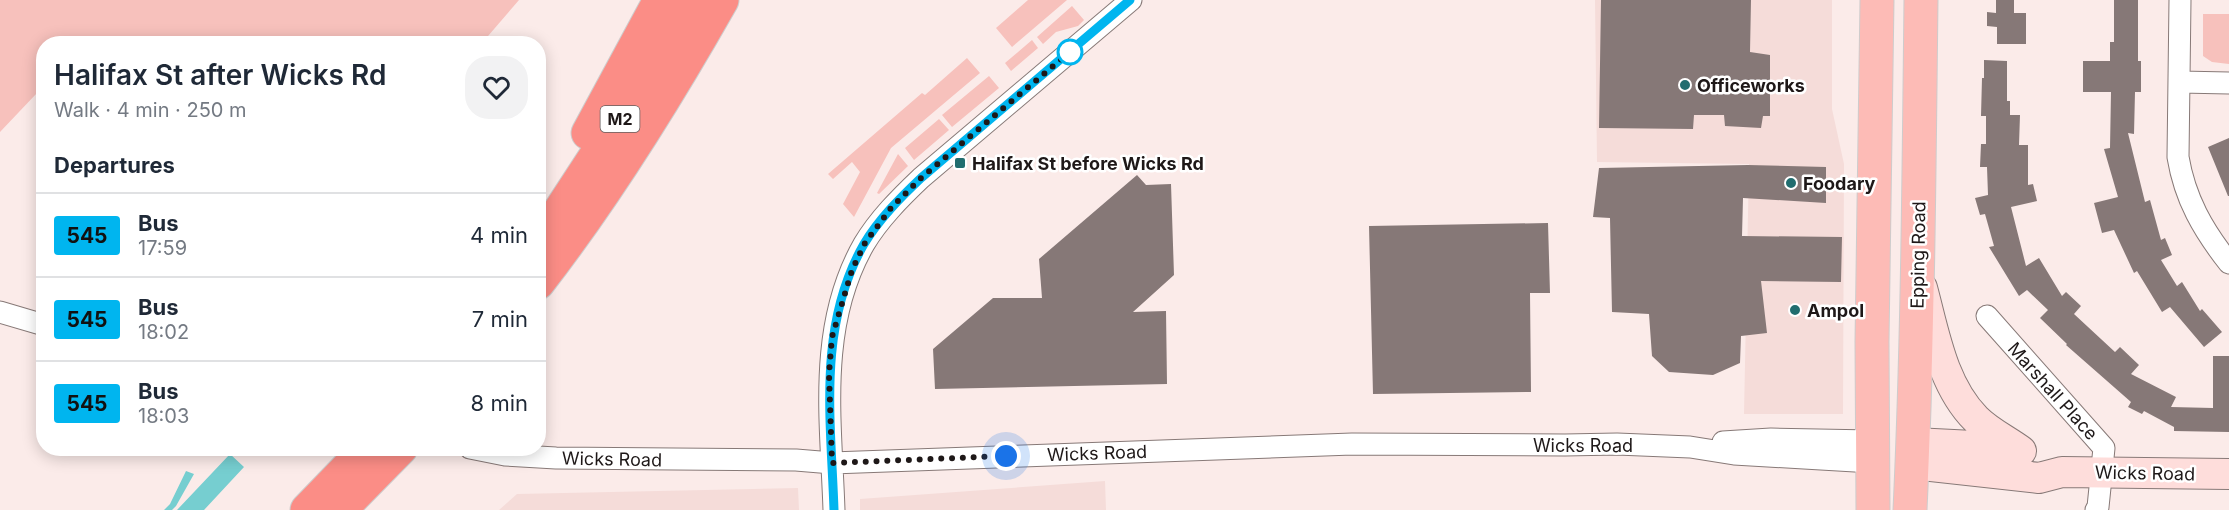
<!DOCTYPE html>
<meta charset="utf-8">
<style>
:root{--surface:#fff;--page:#f2f2f3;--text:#1f2937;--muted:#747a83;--line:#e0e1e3}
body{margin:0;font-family:Inter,sans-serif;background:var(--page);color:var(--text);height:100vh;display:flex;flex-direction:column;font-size:22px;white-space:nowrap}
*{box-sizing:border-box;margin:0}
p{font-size:20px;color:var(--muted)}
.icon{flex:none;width:33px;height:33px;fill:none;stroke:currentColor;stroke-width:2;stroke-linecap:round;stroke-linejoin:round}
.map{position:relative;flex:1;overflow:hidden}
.panel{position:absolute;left:36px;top:36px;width:510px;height:420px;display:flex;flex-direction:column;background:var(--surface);border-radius:24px;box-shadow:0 3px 15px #0003}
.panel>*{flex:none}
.badge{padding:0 12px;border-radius:4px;font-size:21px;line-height:39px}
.you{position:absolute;width:30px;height:30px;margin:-15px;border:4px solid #fff;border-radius:50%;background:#1a73e8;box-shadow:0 0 0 9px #1a73e833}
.map>.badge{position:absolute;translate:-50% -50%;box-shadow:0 0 0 3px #fff}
h2{padding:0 18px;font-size:22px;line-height:54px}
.round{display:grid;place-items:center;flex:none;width:63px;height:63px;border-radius:24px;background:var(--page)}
.headline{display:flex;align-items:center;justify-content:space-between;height:102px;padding:0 18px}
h1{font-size:28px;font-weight:600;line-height:45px}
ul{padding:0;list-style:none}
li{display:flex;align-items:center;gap:18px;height:84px;padding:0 18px;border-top:2px solid var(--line)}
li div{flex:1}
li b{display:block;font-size:22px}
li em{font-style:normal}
li .badge{min-width:66px;font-weight:700;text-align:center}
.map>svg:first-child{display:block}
</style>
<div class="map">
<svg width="2229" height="510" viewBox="0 0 2229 510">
<rect width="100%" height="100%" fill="#fbebe9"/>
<!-- built -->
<path fill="#f5dcd9" d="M1595 0H1832V109L1844 164 1843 414H1744L1749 164 1597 162Z
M1105 481 1106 510H860V499Z
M798 488 799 510H499L517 494Z"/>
<!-- green -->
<path fill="#f7c1bc" d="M0 0H519L482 43 44 44 43 93H37L0 132Z
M1028 0H1067L1012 47 996 28Z
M1072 6 1084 20 1078 26 1056 32 1043 44 1037 37Z
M2203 14H2229V64L2212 62 2203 56Z
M1032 40 1038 48 1011 71 1005 63Z
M967 58 980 73 891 148 854 217 843 204 860 172 852 162 833 179 828 174 922 93 925 95Z
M989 76 999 88 952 127 942 115Z
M939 119 949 130 914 160 905 148Z
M898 154 908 166 879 194 877 193Z"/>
<!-- water -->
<path fill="#76ced0" d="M230 454 244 467 204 510H177Z
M186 471 194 474 176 506 172 510H164L170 504Z"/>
<!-- building -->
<path fill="#867877" d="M1601 0H1751L1750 52 1770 55V116H1763L1761 128 1725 126 1724 115H1694L1693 129 1599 128Z
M1996 0H2014V13H2026V44H1997V27L1987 26V12L1996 13Z
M2114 0H2138V61H2141V92H2135L2134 134 2128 133 2145 202 2150 200 2161 240 2165 238 2172 255 2161 260 2177 286 2182 282 2200 311 2202 309 2222 332 2204 347 2170 307 2162 312 2137 271 2134 273 2114 230 2102 233 2094 203 2118 197 2104 149 2110 148 2111 92H2083V61H2110V42H2114Z
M1984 60 2007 61V101H2010V115H2020L2019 145H2028V185L2033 184 2037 201 2011 207 2026 266 2039 258 2062 296 2066 292 2081 306 2074 314 2115 352 2120 347 2139 365 2131 374 2176 397 2171 407 2213 408V356H2229V432L2174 431V427L2144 411 2142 414 2128 407 2131 402 2066 345 2067 344 2040 318 2048 310 2027 290 2019 296 1989 247 1994 246 1985 214 1980 215 1975 198 1988 195 1987 167H1980L1981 144H1986V116H1981L1982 78H1984Z
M2229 138V196H2228L2208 147Z
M1748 165 1826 167V203L1743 198 1742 236 1842 237 1841 282 1761 281 1767 333 1741 336 1740 363 1713 375 1669 372 1652 356 1649 314 1612 312 1610 218 1593 217 1599 168Z
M1137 175 1146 185 1171 184 1174 275 1133 312 1166 311 1167 384 935 389 933 349 993 298H1042L1039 259Z
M1548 223 1550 293H1530L1531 392 1373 394 1369 226Z"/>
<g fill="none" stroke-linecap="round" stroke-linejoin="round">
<!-- street casing -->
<g stroke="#877977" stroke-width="23">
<path id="street" d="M2180 0 2178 157C2185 199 2203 230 2229 263
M2180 82 2229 83
M0 312 44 325
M1987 316 2104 448 2098 507 2096 510
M1723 442 1771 439 1872 441
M470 448 505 455 556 458 796 460 832 463 1352 444 1565 445 1617 444 1690 447 1734 454 1872 462
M834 510C831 420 817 326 864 244 879 219 900 198 921 178L1131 0"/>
</g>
<!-- secondary casing -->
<g stroke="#877977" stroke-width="32">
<path id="secondary" d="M1922 288C1934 332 1942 385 1976 419 1989 432 2006 440 2021 451
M1914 443 1973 446 2015 450
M1913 464 2039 478 2062 472 2229 474"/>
</g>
<!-- primary casing -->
<g stroke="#cecccc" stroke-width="35">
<path id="primary" d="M1873 510 1872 342 1877 0
M1910 510C1918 340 1919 170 1921 0"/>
</g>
<!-- highway casing -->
<g stroke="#cecccc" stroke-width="35">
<path id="highway" d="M588 133 660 0
M538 244 653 68 692 0
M538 283C607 194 667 97 722 0
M307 510 367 448
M340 510 401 448"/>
</g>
<!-- street -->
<use href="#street" stroke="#fff" stroke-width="21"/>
<!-- secondary -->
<use href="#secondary" stroke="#fedddb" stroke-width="30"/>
<!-- primary -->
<use href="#primary" stroke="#fdbbb6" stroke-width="33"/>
<!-- highway -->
<use href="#highway" stroke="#fb8d86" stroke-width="33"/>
</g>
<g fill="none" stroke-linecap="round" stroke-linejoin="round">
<!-- line casing -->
<g stroke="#fff" stroke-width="14">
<path id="line" d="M834 510C831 420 817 326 864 244 879 219 900 198 921 178L1130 0"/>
</g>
<!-- line -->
<use href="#line" stroke="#00b5ef" stroke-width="9"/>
<!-- walk -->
<path stroke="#1e1818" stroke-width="6" stroke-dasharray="0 10.8" d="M1006 456 832 463 829 374 832 337 852 270 865 243 891 208 921 178 1072 50 1070 52"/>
</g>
<!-- markers -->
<circle fill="#fff" stroke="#00b5ef" stroke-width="3" cx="1070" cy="52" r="12"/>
<g fill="#216d6f" stroke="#fff" stroke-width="2">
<circle cx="1685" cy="85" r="6"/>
<rect x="954" y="157" width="12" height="12" rx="3"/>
<circle cx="1791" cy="183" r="6"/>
<circle cx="1795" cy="310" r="6"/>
</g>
<g text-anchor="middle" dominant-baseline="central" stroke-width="5" stroke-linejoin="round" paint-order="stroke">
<!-- shield labels -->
<rect fill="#fff" stroke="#625d5d" stroke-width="1.5" x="600.5" y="106" width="39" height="26" rx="4.5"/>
<g font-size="16" font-weight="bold" fill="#1e1818">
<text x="620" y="119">M2</text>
</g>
<!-- poi labels -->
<g font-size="18" font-weight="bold" fill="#1e1818" stroke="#fff" text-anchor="start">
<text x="1697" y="85">Officeworks</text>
<text x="972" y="163">Halifax St before Wicks Rd</text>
<text x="1803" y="183">Foodary</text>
<text x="1807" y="310">Ampol</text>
</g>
<!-- street labels -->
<g font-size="18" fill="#1e1818" stroke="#fff">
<text transform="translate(1918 255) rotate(-89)">Epping Road</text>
<text transform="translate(2053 391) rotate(48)">Marshall Place</text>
<text x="1583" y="445">Wicks Road</text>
<text transform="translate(1097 453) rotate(-2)">Wicks Road</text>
<text transform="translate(612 459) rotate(1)">Wicks Road</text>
<text transform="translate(2145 473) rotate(1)">Wicks Road</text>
</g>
</g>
</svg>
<div class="you" style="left:1006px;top:456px"></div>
<section class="panel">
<div class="headline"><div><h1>Halifax St after Wicks Rd</h1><p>Walk · 4 min · 250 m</p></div><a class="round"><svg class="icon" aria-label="heart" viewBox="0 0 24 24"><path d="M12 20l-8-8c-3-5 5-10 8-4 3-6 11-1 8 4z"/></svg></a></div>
<h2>Departures</h2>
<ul>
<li><span class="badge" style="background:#00b5ef;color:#111">545</span><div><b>Bus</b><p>17:59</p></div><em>4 min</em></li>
<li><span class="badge" style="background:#00b5ef;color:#111">545</span><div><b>Bus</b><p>18:02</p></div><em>7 min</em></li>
<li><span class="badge" style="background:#00b5ef;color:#111">545</span><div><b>Bus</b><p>18:03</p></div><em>8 min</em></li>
</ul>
</section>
</div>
